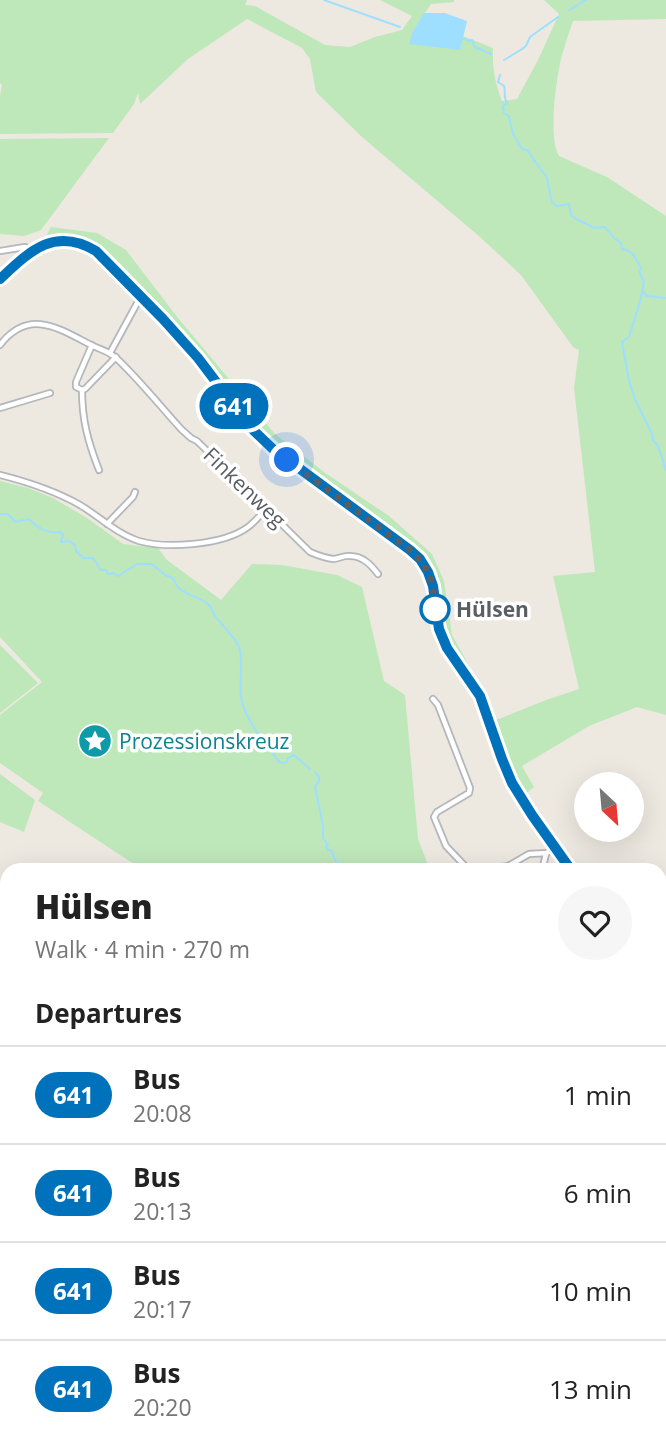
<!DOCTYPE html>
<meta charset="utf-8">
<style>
:root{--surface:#fff;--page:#f6f6f6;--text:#222;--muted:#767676;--line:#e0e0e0}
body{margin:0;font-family:"Open Sans",sans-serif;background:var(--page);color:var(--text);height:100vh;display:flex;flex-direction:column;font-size:26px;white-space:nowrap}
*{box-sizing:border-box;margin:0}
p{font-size:23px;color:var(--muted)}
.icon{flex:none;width:38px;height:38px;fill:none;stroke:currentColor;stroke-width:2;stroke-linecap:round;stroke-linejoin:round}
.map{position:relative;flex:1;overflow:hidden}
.drawer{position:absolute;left:0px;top:863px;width:667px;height:590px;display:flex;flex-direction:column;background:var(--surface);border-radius:21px 21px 0 0;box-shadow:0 7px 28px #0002}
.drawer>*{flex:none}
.badge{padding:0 14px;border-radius:23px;font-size:24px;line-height:46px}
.needle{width:46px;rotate:154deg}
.fabs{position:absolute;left:574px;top:772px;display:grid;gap:14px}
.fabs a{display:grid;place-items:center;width:70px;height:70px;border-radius:50%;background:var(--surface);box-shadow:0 7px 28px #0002;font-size:35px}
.you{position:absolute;width:35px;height:35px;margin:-18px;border:5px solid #fff;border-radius:50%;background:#1a73e8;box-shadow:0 0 0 10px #1a73e833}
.map>.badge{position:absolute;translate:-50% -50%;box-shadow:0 0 0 4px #fff}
h2{padding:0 35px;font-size:26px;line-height:63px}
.round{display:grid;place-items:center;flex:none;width:74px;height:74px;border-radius:37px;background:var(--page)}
.head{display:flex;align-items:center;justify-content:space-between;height:119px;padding:0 35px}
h1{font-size:33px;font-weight:800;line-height:52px}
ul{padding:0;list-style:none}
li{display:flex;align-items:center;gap:21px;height:98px;padding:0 35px;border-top:2px solid var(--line)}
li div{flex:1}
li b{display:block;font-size:26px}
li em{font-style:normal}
li .badge{min-width:77px;font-weight:700;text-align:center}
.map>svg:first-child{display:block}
</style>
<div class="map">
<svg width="666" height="1451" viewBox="0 0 666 1451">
<rect width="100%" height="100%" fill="#ede9e0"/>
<!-- green -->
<path fill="#bee7ba" d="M0 0H247L245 5 255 6 325 45 350 47 375 37 402 30 412 16 380 0H454V2L431 4 413 31 459 50 463 36 493 48C492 67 495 83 502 101L517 99 538 60 559 14 544 0H666V19L573 21C568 36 562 52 559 69 555 88 549 140 559 156L607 177 666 216V715L637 707 589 726 522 766 534 787 525 794 509 765 493 718 499 719 546 700 579 689 553 576 595 572 574 388 579 350 573 347 521 275 480 237 362 137 316 92 310 59 302 48 247 19 188 59 140 104 138 93 134 104 113 133 0 134V96L2 85 0 83Z
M109 138 41 230 24 236 0 234V139Z
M51 227 97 233 126 250 178 318 275 434 324 472 389 516 432 554 444 581 452 635 471 669 464 668 446 637 433 574 426 562 415 551 268 440 243 413 142 286 105 249 60 233 47 235Z
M0 481 28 488 53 498 87 518 123 544 158 548 167 560 221 600 252 564 282 565 337 575 362 587 384 681 405 695 418 839 430 870H143L38 801 43 793 0 763V715L42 682 0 637Z
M0 645 38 683 0 713Z
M0 774 35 800 24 832 0 822Z
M660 1211 666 1212V1289L662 1299 666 1302V1342L660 1341Z
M194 1446H547L557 1451H191Z"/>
<!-- water -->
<path fill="#9edfff" d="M424 13H445L467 21 460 50 409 44 413 31Z"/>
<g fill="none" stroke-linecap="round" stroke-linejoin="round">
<!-- stream -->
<path stroke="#9edfff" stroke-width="2" d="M324 0 400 27
M569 10 586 0
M462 38 469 41 472 40 475 47 491 54
M504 60 522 49 526 46 530 37 558 17
M500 75 498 82 504 86C506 92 503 97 507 103L503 106 504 113 509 116 513 134 522 149 527 150 547 178 552 203 557 206 569 204 571 215C578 222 586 222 593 228L605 227 613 237 621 243 622 249C636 252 634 258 641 268L639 271 644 282 640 302 629 337 622 342 629 381 635 399 652 434 653 440 658 446 666 470
M642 290 647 296 666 298
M0 514H8L15 522 29 519C38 528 47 534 60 532L63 535 61 542 69 541 75 545 76 551 83 558H93L101 570H106L108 574 113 573 118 576 137 564H152L165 575 173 578C180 598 198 593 210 606 212 609 213 613 215 616 222 625 232 634 238 645 244 653 239 685 241 697 245 721 265 742 279 762L283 763 287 762 288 758 294 755 310 769
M315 772 319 777V782L315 786 323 826V838L328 845 326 846 328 850H331L340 870
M660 1213 666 1214
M313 1446 317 1451
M345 1446 349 1451"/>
<!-- minor casing -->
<g stroke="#b3b7bc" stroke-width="8">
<path id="minor" d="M0 251 25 247
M0 345C29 308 58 328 91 345 99 349 108 351 115 357 138 378 160 406 181 429L191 438 197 441 310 552C317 555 325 558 333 559 338 559 344 555 350 556 363 556 371 565 378 574
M92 345 76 382V387L82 390 85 389 116 357
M110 353 141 296
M82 390C82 420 88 442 99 470
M0 408 50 393
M0 475C28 482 55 491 80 505 100 517 117 534 139 541 167 549 224 545 248 527 255 522 261 514 267 508
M107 524 133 497 135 492
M433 699 438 705 470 788 469 793 437 812 434 817 446 846 466 867 490 869 508 866 529 854 547 853 553 847
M542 870 546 854"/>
</g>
<!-- secondary casing -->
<g stroke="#b4b9be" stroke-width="10">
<path id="secondary" d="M0 279C30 252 54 226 96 251L163 319 198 358 251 428 273 449 410 550C444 581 426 599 440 633 450 656 469 674 480 696 491 717 494 740 503 762 520 802 545 835 571 870
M660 984 666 991"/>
</g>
<!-- minor -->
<use href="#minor" stroke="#fff" stroke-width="4.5"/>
<!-- secondary -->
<use href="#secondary" stroke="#fff" stroke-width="7"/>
</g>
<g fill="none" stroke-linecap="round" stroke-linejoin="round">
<!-- line casing -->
<g stroke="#fff" stroke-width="16">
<path id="line" d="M0 279C29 252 54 226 96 251L163 319 198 358 251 428 273 449 410 550 420 559 428 572 433 586 439 629 447 648 480 696 502 759 512 783 532 815 571 870"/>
</g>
<!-- line -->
<use href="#line" stroke="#0072bc" stroke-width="10"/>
<!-- walk -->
<path stroke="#595e62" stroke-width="7" stroke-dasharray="0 12.6" d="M287 460 410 550C430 568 434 583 435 609"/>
</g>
<!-- icons -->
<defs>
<g id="sight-disc" transform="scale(1.75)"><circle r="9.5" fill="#0f9aa8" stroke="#fff"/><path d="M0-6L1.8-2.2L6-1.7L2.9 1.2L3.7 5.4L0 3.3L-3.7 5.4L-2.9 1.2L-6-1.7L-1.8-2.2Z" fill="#fff"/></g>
</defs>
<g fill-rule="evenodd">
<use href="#sight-disc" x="95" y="741"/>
</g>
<!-- markers -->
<circle fill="#fff" stroke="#0072bc" stroke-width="3.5" cx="435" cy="609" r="14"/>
<g text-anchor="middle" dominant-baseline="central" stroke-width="7" stroke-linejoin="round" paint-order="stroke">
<!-- street labels -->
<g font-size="21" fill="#595e62" stroke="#fff">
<text transform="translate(245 487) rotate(44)">Finkenweg</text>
</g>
<!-- stop labels -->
<g font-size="21" font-weight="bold" fill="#595e62" stroke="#fff" text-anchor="start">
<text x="456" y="609">Hülsen</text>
</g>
<!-- culture labels -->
<g font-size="21" fill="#0d838f" stroke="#fff" text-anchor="start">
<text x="119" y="741">Prozessionskreuz</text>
</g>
</g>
</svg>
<div class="fabs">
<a><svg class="needle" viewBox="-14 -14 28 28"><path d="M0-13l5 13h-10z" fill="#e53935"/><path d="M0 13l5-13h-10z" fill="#767676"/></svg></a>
</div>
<div class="you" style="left:287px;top:460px"></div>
<b class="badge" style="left:234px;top:406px;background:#0072bc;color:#fff">641</b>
<section class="drawer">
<div class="head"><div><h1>Hülsen</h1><p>Walk · 4 min · 270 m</p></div><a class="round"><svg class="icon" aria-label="heart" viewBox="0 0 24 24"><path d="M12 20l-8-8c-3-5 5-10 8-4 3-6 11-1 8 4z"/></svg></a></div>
<h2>Departures</h2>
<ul>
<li><span class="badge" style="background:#0072bc;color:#fff">641</span><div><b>Bus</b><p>20:08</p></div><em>1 min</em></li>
<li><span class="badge" style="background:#0072bc;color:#fff">641</span><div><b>Bus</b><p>20:13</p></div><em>6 min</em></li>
<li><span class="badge" style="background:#0072bc;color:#fff">641</span><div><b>Bus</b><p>20:17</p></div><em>10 min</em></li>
<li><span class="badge" style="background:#0072bc;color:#fff">641</span><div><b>Bus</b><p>20:20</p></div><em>13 min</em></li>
</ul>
</section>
</div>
